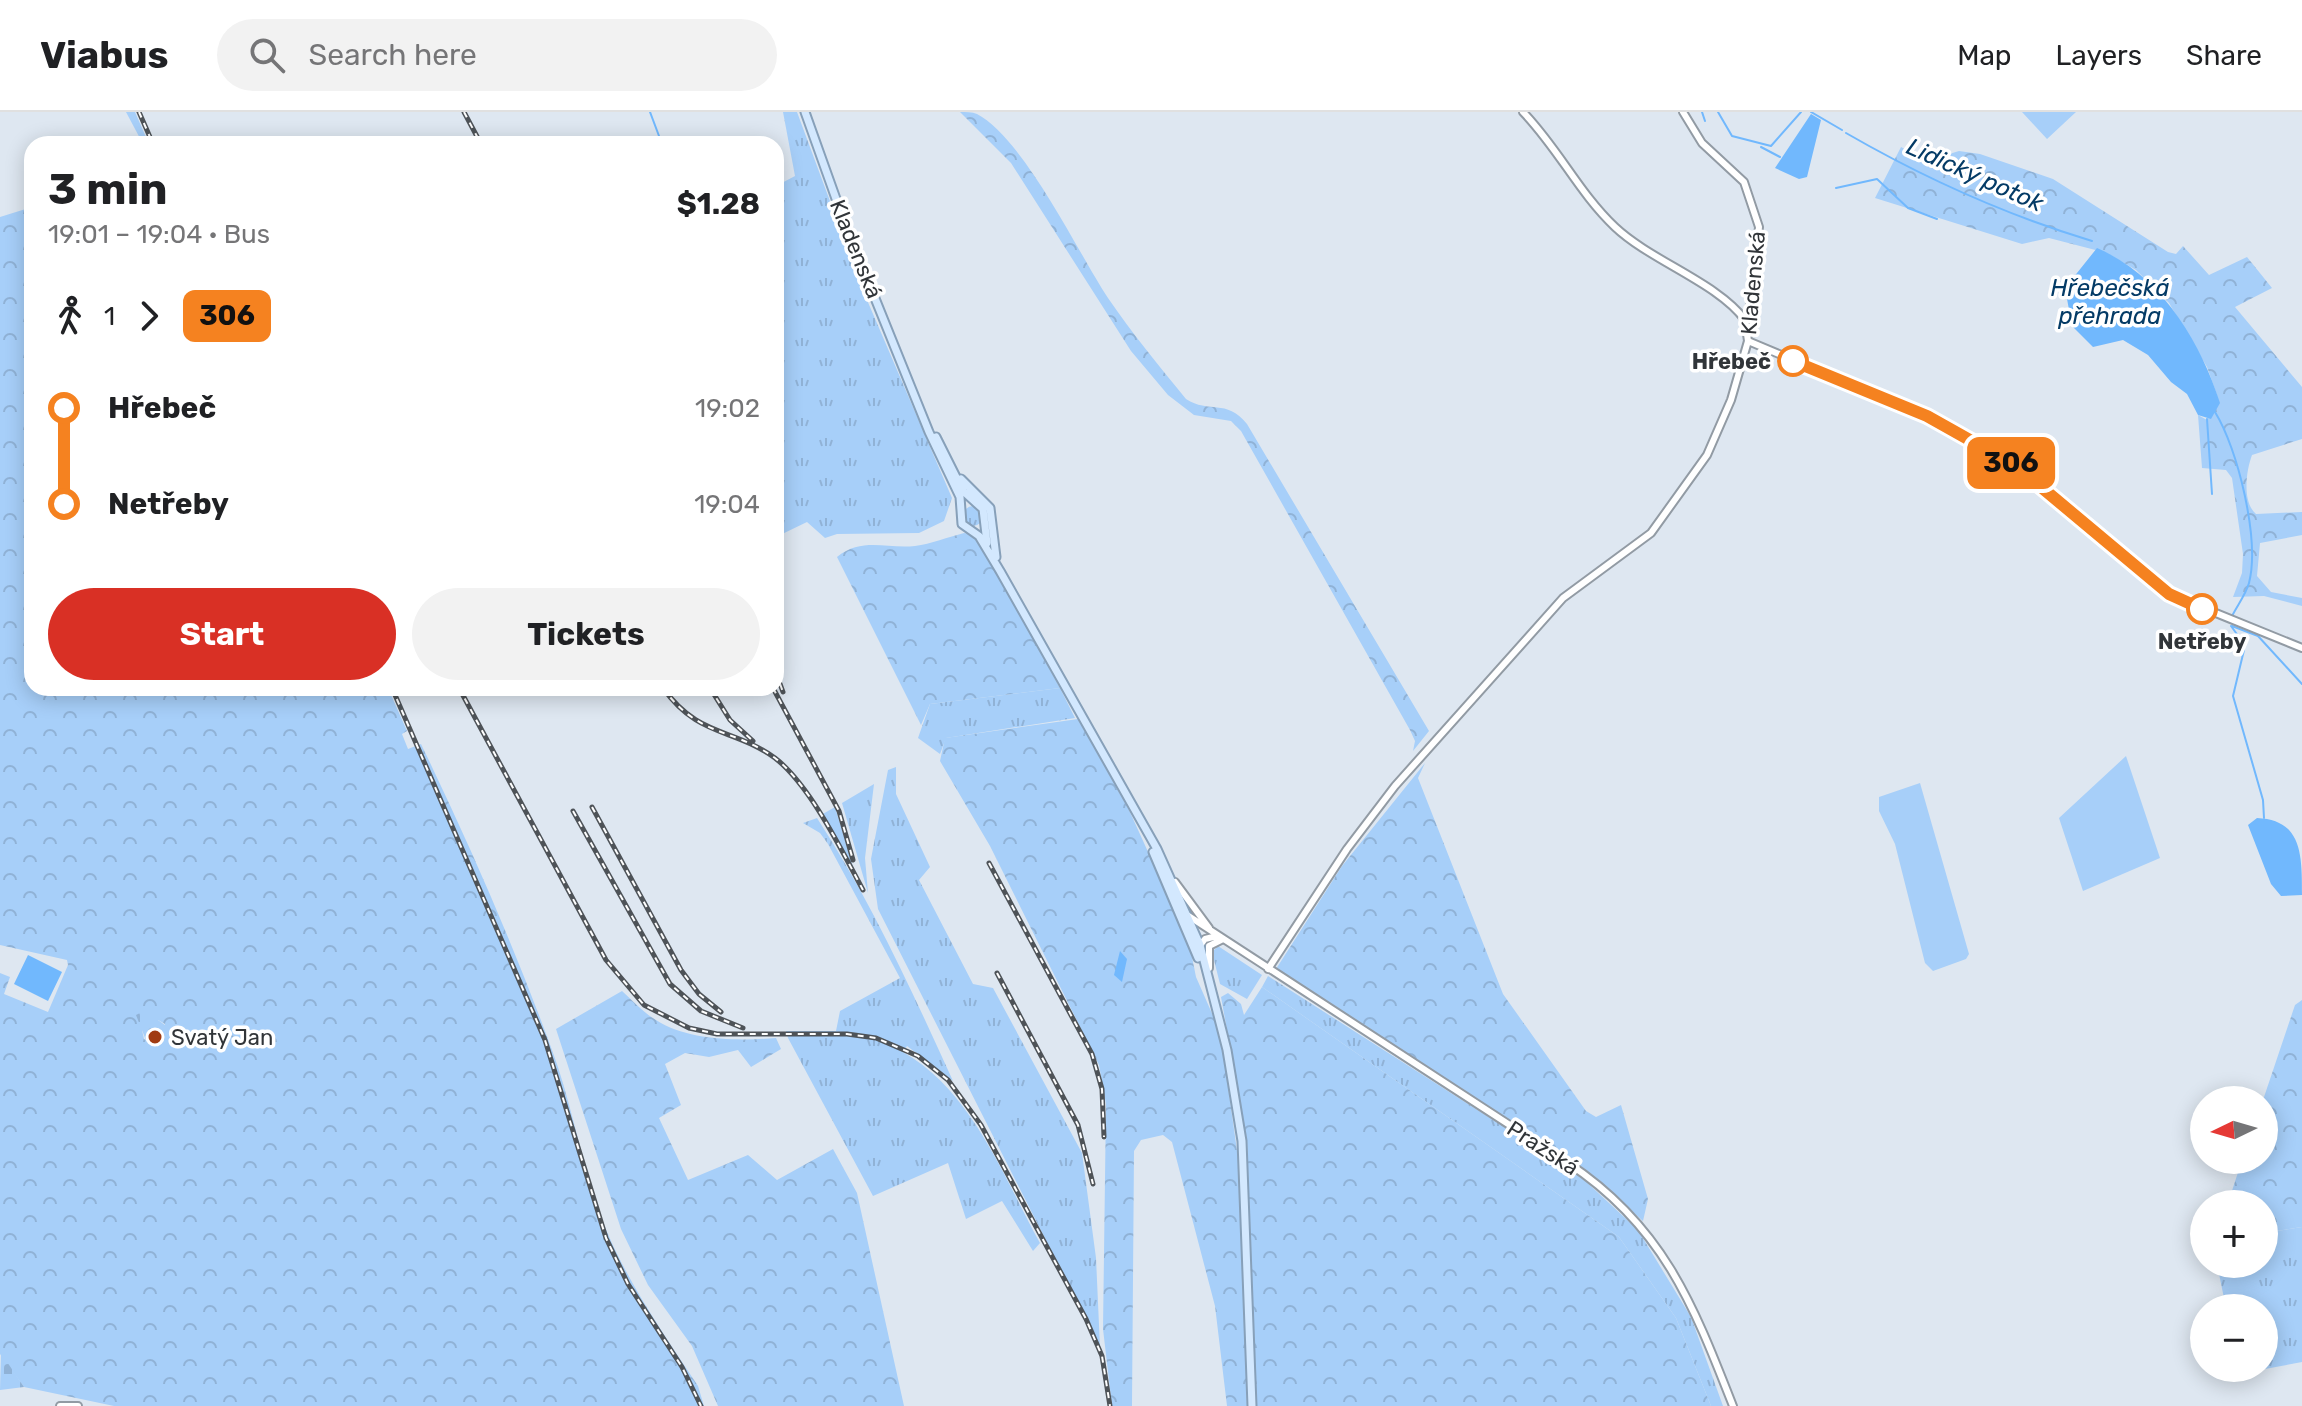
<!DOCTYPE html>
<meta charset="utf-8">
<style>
:root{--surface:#fff;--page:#f2f2f2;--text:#202124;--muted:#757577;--line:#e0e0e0;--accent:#d93025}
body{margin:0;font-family:Rubik,sans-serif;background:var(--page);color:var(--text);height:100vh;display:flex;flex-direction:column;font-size:30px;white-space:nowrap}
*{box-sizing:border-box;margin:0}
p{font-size:26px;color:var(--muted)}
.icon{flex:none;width:44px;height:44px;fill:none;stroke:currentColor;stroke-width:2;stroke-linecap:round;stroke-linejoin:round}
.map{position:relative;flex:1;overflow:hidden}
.details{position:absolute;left:24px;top:24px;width:760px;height:560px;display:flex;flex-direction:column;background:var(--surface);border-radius:24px;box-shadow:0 4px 20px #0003}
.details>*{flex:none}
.badge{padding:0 16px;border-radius:12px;font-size:28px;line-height:52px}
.needle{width:52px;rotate:265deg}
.fabs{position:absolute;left:2190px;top:974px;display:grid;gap:16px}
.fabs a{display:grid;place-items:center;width:88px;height:88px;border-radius:50%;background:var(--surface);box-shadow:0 4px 20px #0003;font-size:40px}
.map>.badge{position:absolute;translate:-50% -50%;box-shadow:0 0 0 4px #fff}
.legs{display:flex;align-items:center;gap:12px;height:88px;padding:0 24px;font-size:26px}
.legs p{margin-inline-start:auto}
.summary{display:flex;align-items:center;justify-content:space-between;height:136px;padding:0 24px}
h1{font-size:44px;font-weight:700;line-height:60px}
.primary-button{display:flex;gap:16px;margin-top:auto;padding:16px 24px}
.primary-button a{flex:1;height:92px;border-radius:48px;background:var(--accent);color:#fff;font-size:32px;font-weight:700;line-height:92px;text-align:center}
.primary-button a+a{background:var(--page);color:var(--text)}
ul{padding:0 24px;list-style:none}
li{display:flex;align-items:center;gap:28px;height:96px;font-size:30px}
li i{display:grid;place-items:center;width:12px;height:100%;margin:0 10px;background:currentColor}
li i::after{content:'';width:20px;height:20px;margin:-10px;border:6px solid;border-radius:50%;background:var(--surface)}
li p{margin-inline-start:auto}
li:first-child i{background:linear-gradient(#0000 50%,currentColor 0)}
li:last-child i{background:linear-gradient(currentColor 50%,#0000 0)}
header{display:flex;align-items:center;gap:48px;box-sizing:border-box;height:112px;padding:0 40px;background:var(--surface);border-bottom:2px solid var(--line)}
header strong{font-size:38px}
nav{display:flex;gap:44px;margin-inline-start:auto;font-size:28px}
.search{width:560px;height:72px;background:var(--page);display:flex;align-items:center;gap:20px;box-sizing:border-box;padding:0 28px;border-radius:44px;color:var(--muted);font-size:30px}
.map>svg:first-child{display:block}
</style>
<header>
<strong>Viabus</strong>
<div class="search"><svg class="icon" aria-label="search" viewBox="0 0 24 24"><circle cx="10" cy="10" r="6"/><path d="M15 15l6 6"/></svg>Search here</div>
<nav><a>Map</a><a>Layers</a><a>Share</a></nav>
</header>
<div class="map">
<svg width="2302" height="1294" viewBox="0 0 2302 1294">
<defs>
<pattern id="grass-tufts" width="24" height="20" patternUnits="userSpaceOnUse" patternTransform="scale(2)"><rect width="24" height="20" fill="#a7cff9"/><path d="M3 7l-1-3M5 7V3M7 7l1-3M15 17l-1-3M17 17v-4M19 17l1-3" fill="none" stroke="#90b2d6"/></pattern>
<pattern id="forest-crowns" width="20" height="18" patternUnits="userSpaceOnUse" patternTransform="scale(2)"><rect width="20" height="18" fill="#a7cff9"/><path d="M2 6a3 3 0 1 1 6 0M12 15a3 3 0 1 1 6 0" fill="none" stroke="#90b2d6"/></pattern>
<pattern id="cemetery-stones" width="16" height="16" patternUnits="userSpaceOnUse" patternTransform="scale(2)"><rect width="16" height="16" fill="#a7cff9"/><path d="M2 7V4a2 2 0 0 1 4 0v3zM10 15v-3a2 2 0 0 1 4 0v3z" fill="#90b2d6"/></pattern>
</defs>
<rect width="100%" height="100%" fill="#dee7f1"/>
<!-- grass -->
<path fill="url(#grass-tufts)" d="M126 0H135L149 32H143Z
M783 0H797L864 181 952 386 944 409 919 421 837 422 825 426 807 410 776 425V74L795 64Z
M963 404a10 10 0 1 1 20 0a10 10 0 1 1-20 0Z
M1060 576 1075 606 946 626 940 642 918 626 930 592Z
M896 655V682L930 755 919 768 973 872 993 876 1082 1041 1096 1146 1100 1235 878 797 871 747 888 658Z
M874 672 865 746 868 781 842 691Z
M835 695 853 755 821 703Z
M817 706C871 789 912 879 953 969L907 934 903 940C972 979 1003 1064 1040 1131L1033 1139 1002 1089 966 1107 948 1051 873 1084 788 926 786 919H836L840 899 900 866 828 732 820 721 803 711Z
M1218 834 1262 863 1247 887 1220 872 1212 840Z
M1268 864 1579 1063 1638 1118 1691 1205 1723 1294H1711L1676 1206 1619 1125 1262 875Z
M2302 1115V1250L2238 1262 2234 1256H2264V1196H2226L2217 1152H2264V1121Z"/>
<!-- forest -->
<path fill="url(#forest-crowns)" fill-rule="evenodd" d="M960 0C966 0 972 0 977 2 1024 27 1077 139 1108 186 1132 221 1159 254 1186 287 1209 302 1226 286 1247 312L1429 619 1413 639 1415 629 1410 618 1241 319 1231 309 1194 303 1168 283 1131 239 1011 51Z
M1901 35 1922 46 1933 47 1959 39 1980 42 2053 67 2168 140 2176 142 2183 134 2209 163 2247 145 2272 176 2235 195 2302 275V327L2252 343C2246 359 2242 390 2256 402L2302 400V423L2260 431 2257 464 2271 480 2302 486V494L2264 484 2233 485 2242 461 2243 442 2232 366 2226 358 2202 356 2198 303 2207 308 2217 283 2207 255 2169 191 2136 158 2107 141 2049 126 2022 132 1875 86Z
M32 95V576H388L407 619 402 622 408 637 421 632C469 731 514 834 552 938 569 984 578 1032 592 1078 613 1150 657 1212 698 1274L704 1294H114L24 1275 0 1242V861L10 865 4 882 48 900 68 853 67 848 0 833V105ZM158 908 165 912 161 932 157 935 144 927 142 918Z
M964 421 975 423 982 434 1060 576 930 592 921 613 837 445C862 425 886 437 915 434 931 432 948 425 964 421Z
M1078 607 1129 698 1189 830 1196 865 1214 906 1223 939 1240 1060 1247 1294H1227L1215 1194 1172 1030 1163 1023 1141 1028 1134 1039 1132 1294H1112L1103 1217 1106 992 1099 953 990 734 940 649 945 626Z
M1425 651 1418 666 1503 882 1586 999 1596 1005 1621 993 1648 1087 1643 1109 1582 1055 1276 857 1342 754Z
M1262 875 1619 1125 1676 1206 1711 1294H1256L1247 1028 1221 885 1228 881 1241 892 1244 903Z
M622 879C633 889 644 901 656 908 688 929 740 929 776 926L781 937 751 955 738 938 709 945 685 941 665 952 681 993 659 1006 688 1068 748 1043 777 1068 833 1037 857 1081 904 1294H718L692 1234 648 1173 621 1117 556 917Z
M2302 888V1115L2264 1121V1092H2230L2229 1088 2242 1048H2264L2263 988 2295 893Z"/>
<!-- cemetery -->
<path fill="url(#cemetery-stones)" d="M154 894 158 908 169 916 172 930 160 932 151 941 136 903Z
M1 1241 24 1275 0 1278Z"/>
<!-- garden -->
<path fill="#a7cff9" d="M2022 0H2076L2047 27Z
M2126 644 2160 746 2083 779 2059 706Z
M1920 671 1969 842 1966 847 1933 859 1925 851 1895 732 1879 699V685Z"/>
<!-- water -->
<path fill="#71b8fd" d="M1811 2 1821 8 1807 65 1799 67 1775 56Z
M2097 136C2160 163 2200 228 2220 291L2211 307 2198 303 2187 282 2171 270 2148 243 2123 228 2093 235 2072 214 2065 176Z
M2257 706C2302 708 2302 742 2302 783L2281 784 2271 772 2248 713Z
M1120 839 1127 847 1122 870 1114 863Z
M28 843 62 860 48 889 14 872Z"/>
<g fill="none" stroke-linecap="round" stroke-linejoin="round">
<!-- stream -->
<path stroke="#71b8fd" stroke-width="2" d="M650 0 662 32
M1702 0 1705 9
M1718 0 1732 24 1771 34 1801 0
M1811 0 1842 18
M1846 21C1924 66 2006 103 2092 129
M1761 35 1780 45
M1836 76 1877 67 1908 96 1937 107
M2215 300C2238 337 2260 428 2249 471 2246 482 2237 494 2232 504
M2207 307 2212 382
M2231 514 2239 525
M2232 514 2258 524 2302 572
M2244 538 2233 584 2263 688 2264 706"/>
<!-- tertiary casing -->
<g stroke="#929ba4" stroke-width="10">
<path id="tertiary" d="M1523 0C1558 36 1579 81 1615 115 1651 149 1718 171 1745 208
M1748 229 1927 304 2016 354 2169 482 2302 536
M1175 770 1209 816
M1187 803 1568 1051C1663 1114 1693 1192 1733 1294
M1198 836 1205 827 1217 824
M1209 856V834L1223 827
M1268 857 1347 737 1395 674 1563 486 1651 421 1707 343 1731 288 1748 229 1745 208 1751 190 1759 115 1744 70 1702 31 1683 0"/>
</g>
<!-- secondary casing -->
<g stroke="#929ba4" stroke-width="10">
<path id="secondary" d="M60 1294H78"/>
</g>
<!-- primary casing -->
<g stroke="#87a0b9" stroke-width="11">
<path id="primary" d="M805 0 845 112 929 320 960 385 962 412 979 424 1000 459 1157 737 1200 833 1227 938 1242 1029 1252 1294
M936 325 963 379 983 397 987 431
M961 367 990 396 996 445
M1153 740 1198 846"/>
</g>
<!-- tertiary -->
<use href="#tertiary" stroke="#fff" stroke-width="6"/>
<!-- secondary -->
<use href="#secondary" stroke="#fff" stroke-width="6"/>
<!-- primary -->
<use href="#primary" stroke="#d3e8fe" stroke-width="7"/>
<!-- rail casing -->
<g stroke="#4e5358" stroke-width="5">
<path id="rail" d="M139 0 153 32
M464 0 481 32
M776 561 783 580
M392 576 545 928 606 1126 628 1172 682 1255 701 1294
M459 576 606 848 644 893 689 916 717 922H847L876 926 918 944 948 968 981 1013 1086 1207 1102 1244 1110 1294
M663 576C699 626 732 615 775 646 810 673 842 739 863 778
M710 576 730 608 753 629
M773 576 839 699 853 748
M592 695 681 858 699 882 721 900
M573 699 670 872 701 899 743 916
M989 751 1092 942 1102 977 1104 1025
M997 861 1078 1013 1093 1072"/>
</g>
<!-- rail -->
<use href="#rail" stroke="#fff" stroke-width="2" stroke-dasharray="6" stroke-linecap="butt"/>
</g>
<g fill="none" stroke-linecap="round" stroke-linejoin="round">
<!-- line-1 casing -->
<g stroke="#fff" stroke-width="18">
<path id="line-1" d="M1793 249 1927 304 2016 354 2169 482 2202 497"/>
</g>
<!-- line-1 -->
<use href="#line-1" stroke="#f58220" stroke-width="12"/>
</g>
<!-- markers -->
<g fill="#fff" stroke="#f58220" stroke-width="4">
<circle cx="1793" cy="249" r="14"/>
<circle cx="2202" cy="497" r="14"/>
</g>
<circle fill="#a03b13" stroke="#fff" stroke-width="3" cx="155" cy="925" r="8"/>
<g text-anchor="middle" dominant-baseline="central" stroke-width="7" stroke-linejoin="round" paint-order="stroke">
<!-- street labels -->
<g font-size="22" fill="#313539" stroke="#fff">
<text transform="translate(856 137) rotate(68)">Kladenská</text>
<text transform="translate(1753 171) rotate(-85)">Kladenská</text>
<text transform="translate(1543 1036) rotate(33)">Pražská</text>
</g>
<!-- stop labels -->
<g font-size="22" font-weight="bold" fill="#313539" stroke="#fff" text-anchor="end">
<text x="1771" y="249">Hřebeč</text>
<text x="2202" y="529" text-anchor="middle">Netřeby</text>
</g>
<!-- poi labels -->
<g font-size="22" fill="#313539" stroke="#fff" text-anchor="start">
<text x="171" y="925">Svatý Jan</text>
</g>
<!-- water labels -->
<g font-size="24" font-style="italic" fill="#043b66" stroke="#fff">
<text transform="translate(1975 63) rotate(24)">Lidický potok</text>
<text x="2110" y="176">Hřebečská<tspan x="2110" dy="28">přehrada</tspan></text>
</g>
</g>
</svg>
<div class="fabs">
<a><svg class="needle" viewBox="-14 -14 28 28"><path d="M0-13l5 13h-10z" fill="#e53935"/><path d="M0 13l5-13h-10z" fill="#757577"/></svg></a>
<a>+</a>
<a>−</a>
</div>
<b class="badge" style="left:2011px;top:351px;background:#f58220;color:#111">306</b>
<section class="details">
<div class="summary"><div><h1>3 min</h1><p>19:01 – 19:04 · Bus</p></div><b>$1.28</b></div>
<div class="legs"><svg class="icon" aria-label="walk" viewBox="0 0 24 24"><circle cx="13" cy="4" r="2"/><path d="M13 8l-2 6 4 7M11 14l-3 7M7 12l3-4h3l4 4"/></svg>1<svg class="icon" aria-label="forward" viewBox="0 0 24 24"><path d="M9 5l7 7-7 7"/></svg><b class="badge" style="background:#f58220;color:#111">306</b></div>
<ul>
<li><i style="color:#f58220"></i><b>Hřebeč</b><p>19:02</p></li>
<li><i style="color:#f58220"></i><b>Netřeby</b><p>19:04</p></li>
</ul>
<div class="primary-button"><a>Start</a><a>Tickets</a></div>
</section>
</div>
